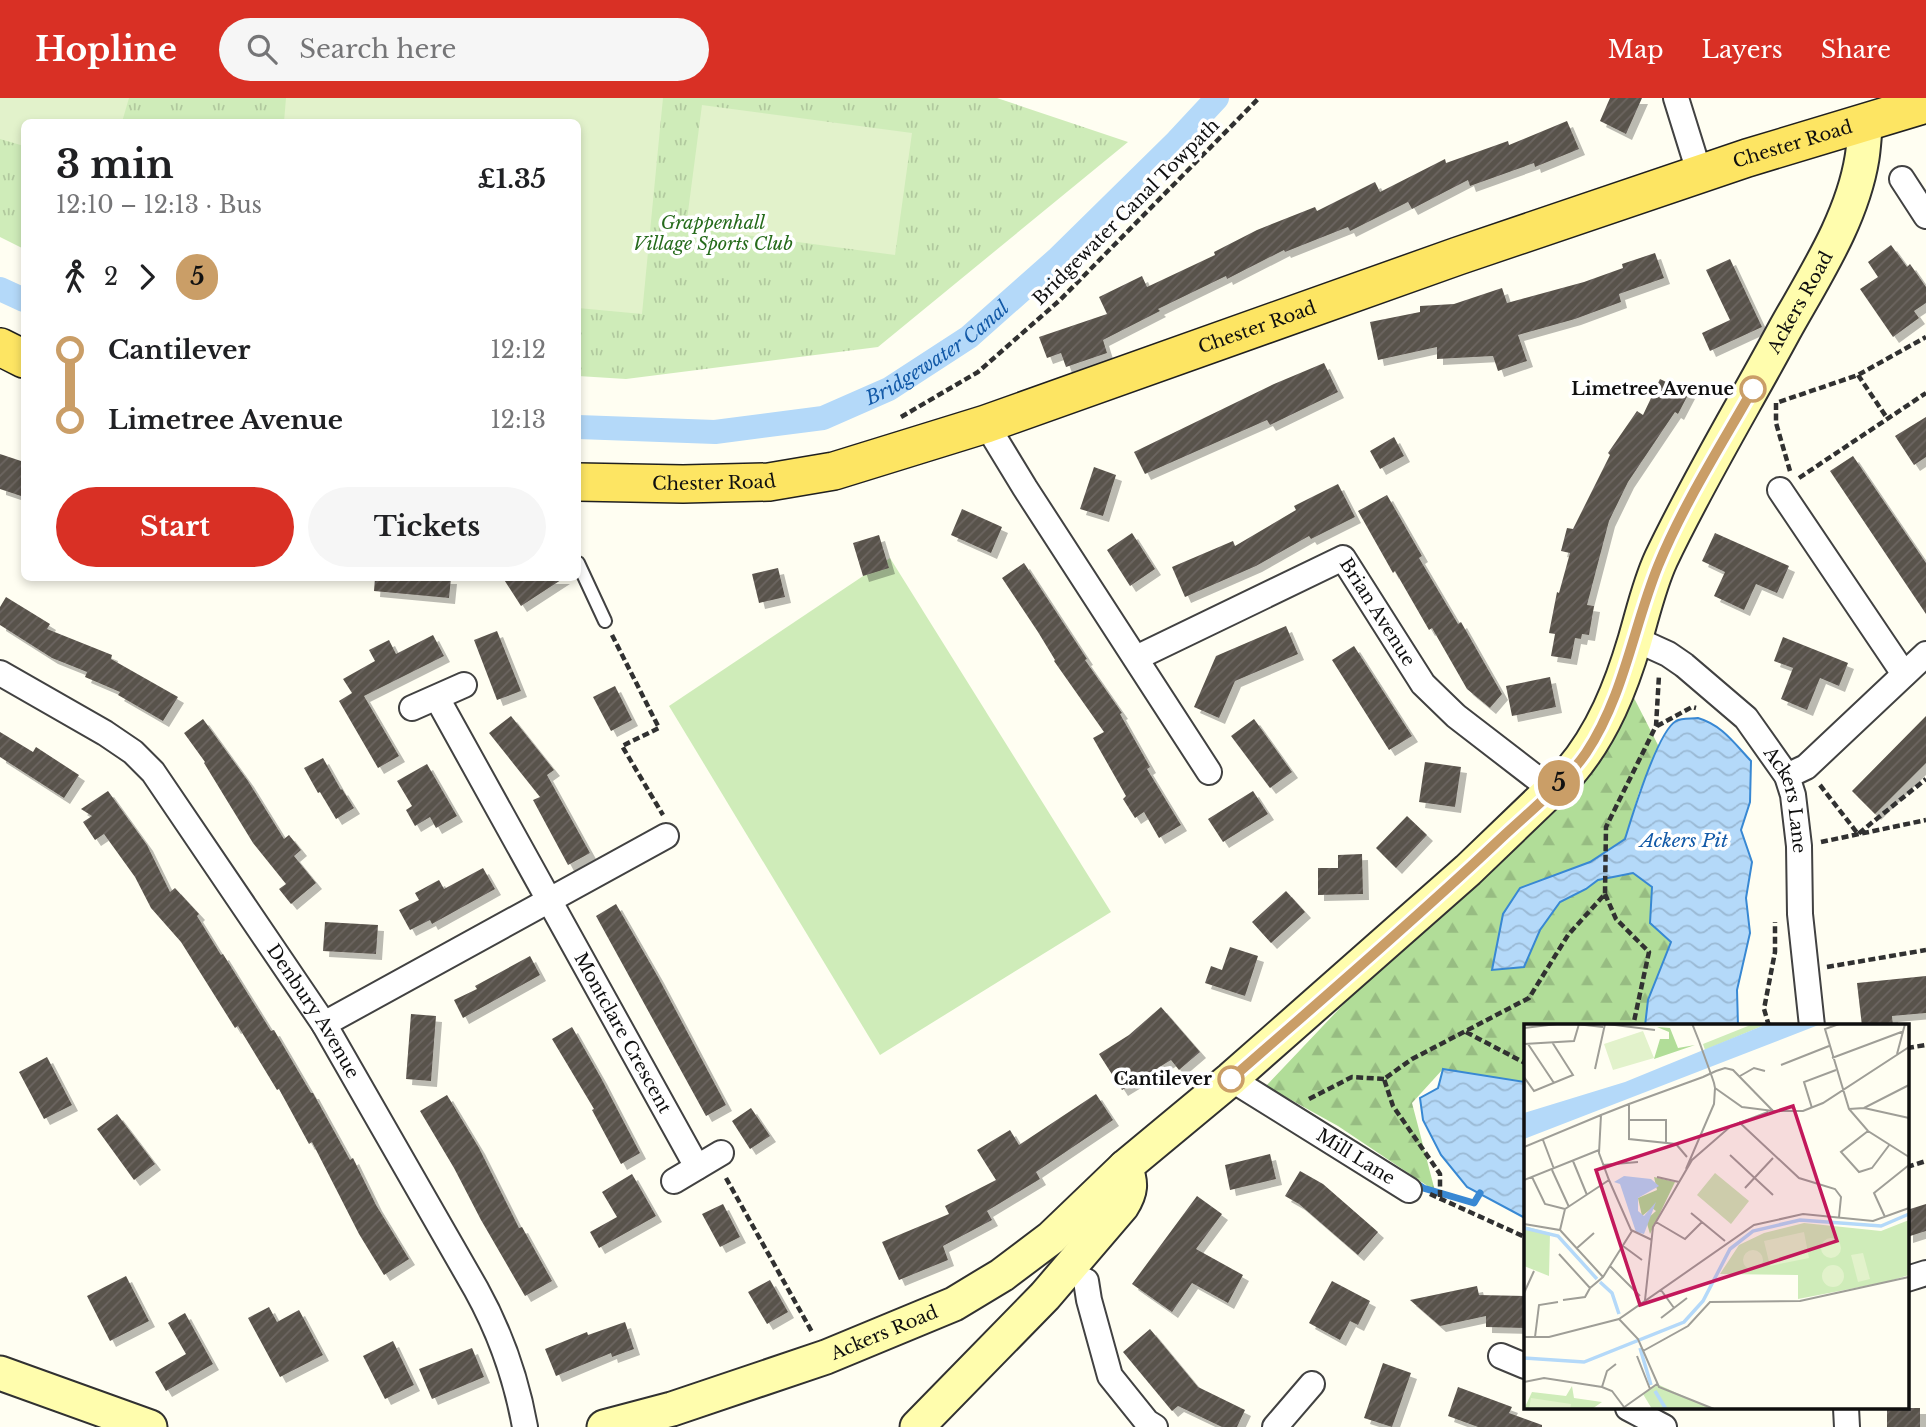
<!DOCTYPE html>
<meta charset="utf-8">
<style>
:root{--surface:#fff;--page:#f6f6f6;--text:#202124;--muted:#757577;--accent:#d93025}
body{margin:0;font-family:"Libre Baskerville",serif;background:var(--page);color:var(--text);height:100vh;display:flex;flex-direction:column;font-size:26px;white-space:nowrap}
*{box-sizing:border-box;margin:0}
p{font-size:23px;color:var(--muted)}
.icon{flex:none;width:38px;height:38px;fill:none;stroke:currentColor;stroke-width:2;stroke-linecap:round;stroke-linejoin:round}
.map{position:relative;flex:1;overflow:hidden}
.details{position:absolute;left:21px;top:21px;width:560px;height:462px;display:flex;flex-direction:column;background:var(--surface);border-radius:10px;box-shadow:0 4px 10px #0003}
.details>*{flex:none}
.badge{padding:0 14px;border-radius:23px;font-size:24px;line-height:46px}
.map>.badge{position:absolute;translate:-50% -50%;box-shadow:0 0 0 4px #fff}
.legs{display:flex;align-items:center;gap:10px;height:77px;padding:0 35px;font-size:23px}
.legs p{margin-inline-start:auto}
.overview{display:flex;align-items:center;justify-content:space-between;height:119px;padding:0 35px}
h1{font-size:38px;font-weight:800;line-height:52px}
.button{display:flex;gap:14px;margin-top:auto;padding:14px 35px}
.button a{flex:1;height:80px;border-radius:42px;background:var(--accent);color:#fff;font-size:28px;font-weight:800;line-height:80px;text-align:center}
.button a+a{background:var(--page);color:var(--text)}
ul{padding:0 35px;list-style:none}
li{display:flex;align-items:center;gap:24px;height:70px;font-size:26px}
li i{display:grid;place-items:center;width:10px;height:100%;margin:0 9px;background:currentColor}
li i::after{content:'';width:18px;height:18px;margin:-9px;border:5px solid;border-radius:50%;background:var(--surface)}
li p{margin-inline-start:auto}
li:first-child i{background:linear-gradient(#0000 50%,currentColor 0)}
li:last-child i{background:linear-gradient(currentColor 50%,#0000 0)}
header{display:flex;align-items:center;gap:42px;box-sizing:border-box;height:98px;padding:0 35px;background:var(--accent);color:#fff}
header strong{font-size:33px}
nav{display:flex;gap:38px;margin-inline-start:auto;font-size:24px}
.search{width:490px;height:63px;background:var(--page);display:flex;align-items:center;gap:18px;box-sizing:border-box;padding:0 24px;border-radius:38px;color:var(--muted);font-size:26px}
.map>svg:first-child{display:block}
</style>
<header>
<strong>Hopline</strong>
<div class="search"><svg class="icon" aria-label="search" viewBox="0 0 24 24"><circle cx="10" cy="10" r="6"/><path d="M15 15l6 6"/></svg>Search here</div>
<nav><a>Map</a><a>Layers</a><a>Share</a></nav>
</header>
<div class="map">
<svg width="1926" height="1329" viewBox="0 0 1926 1329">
<defs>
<pattern id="forest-firs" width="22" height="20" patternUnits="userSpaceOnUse" patternTransform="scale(1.75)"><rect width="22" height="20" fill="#b1dd98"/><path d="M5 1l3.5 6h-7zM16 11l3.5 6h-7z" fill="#97bc82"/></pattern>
<pattern id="park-tufts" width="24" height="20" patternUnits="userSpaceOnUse" patternTransform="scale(1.75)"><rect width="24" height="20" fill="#cfecb9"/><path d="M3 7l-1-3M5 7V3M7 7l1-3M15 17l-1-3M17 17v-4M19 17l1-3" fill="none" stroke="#b1c99e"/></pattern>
<pattern id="water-waves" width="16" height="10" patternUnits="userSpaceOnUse" patternTransform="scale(1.75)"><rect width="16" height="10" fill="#b4d9f9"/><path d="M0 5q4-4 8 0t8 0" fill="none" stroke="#9ab9d4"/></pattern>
<pattern id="building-hatch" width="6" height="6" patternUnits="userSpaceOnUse" patternTransform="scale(1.75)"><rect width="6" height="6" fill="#59524b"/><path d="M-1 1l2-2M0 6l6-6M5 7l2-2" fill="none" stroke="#6c6661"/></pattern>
<filter id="shadow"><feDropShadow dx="6" dy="6" stdDeviation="0" flood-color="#0004"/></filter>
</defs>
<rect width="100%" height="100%" fill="#fffef2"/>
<!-- grass -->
<path fill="#cfecb9" d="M890 460 1111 814 880 957 669 608Z"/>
<!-- forest -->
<path fill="url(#forest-firs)" d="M1634 600 1659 649 1639 694 1625 741 1590 764 1520 790 1524 869 1540 832 1560 804 1586 791 1598 782 1633 775 1652 789 1650 825 1671 843 1648 902 1645 928H1525V984L1443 971 1412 1005 1435 1093 1338 1028 1266 988Z"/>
<!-- park -->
<path fill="url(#park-tufts)" d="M0 0H997L1128 44 878 249 626 281 578 278V24H24V151L0 139Z"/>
<!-- pitch -->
<path fill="#e2f2cb" d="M0 0H129L122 24H24V48L0 41Z
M286 0H663L642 216 578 210V24H284Z
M702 7 912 35 895 157 686 129Z"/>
<!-- water -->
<path fill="url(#water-waves)" stroke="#3888d3" stroke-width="2" d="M1698 620C1722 627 1734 645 1751 663L1750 704 1741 732 1752 764 1746 800 1750 835 1737 892 1738 928H1645L1648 902 1671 844 1650 825 1652 789 1633 775 1598 782 1586 791 1560 804 1540 832 1524 869 1492 872 1503 816 1520 790 1590 764 1625 741C1632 718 1658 633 1676 623 1682 620 1691 621 1698 620Z
M1443 971 1525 984V1120L1467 1089 1441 1057 1423 1022 1420 1000 1438 990Z"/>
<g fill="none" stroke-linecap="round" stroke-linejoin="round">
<!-- stream -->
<path stroke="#3888d3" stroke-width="7" d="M1414 1084 1423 1090 1474 1105 1480 1095"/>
<!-- canal -->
<g stroke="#b4d9f9" stroke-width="24">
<path d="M0 191 24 202"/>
<path id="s1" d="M578 329 715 334 823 320 889 291 969 239 1057 161 1177 43 1217 0"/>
</g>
</g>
<!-- building -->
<path fill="url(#building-hatch)" filter="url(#shadow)" d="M1610 0H1642L1626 36 1600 23Z
M1567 23 1579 51 1535 69 1534 65 1470 88 1468 82 1412 111 1408 104 1350 133 1348 129 1285 154 1284 152 1227 181 1226 178 1158 211 1160 213 1103 242 1107 255 1066 269 1061 255 1047 260 1039 239 1107 216 1099 199 1142 178 1147 189 1215 157 1214 154 1257 132 1315 109 1317 113 1375 84 1380 94 1445 61 1446 65 1508 43 1509 47Z
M1891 147 1907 169 1910 166 1926 189V205L1914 213 1919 220 1893 239 1860 191 1878 179 1868 164Z
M1655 155 1664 180 1619 196 1621 204 1575 221 1518 237 1527 263 1498 273 1493 258 1437 261V249L1378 262 1370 224 1420 214V208L1454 206 1502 190 1507 205 1584 184 1623 170 1622 166Z
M1730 161 1762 229 1710 253 1702 235 1730 222 1706 172Z
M1324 265 1338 294 1270 327 1267 322 1145 376 1134 354 1274 286Z
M1660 281 1689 295 1678 316 1675 314 1628 384 1609 423 1587 507 1594 508 1589 537 1582 536 1581 541 1575 540 1571 561 1551 558 1555 536 1549 535 1557 494 1559 495 1570 455 1561 453 1567 430 1573 431 1610 357 1608 355 1637 313 1643 317Z
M1926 319V359L1914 367 1895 338Z
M1394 339 1404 358 1380 371 1370 353Z
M0 356 24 364V399L0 391Z
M1853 358 1926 465V516L1830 373Z
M1094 369 1116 377 1103 418 1080 411Z
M1338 386 1355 419 1311 441 1309 438 1256 468 1185 499 1172 469 1233 443 1235 448 1296 412 1294 408Z
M1387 397 1422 458 1419 460 1458 526 1461 524 1502 596 1490 610 1467 591 1432 530 1429 532 1395 473 1393 475 1358 413Z
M962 411 1002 429 991 455 951 437Z
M1132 435 1155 471 1130 488 1107 452Z
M1715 435 1789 468 1777 495 1756 486 1744 512 1714 498 1725 474 1702 463Z
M879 437 889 470 863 478 853 445Z
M1024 465 1087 561 1085 562 1122 615 1120 616 1150 669 1147 671 1181 727 1159 740 1144 714 1135 720 1123 701 1126 698 1093 640 1104 634 1054 563 1055 562 1038 534 1002 480Z
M778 470 785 499 759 505 752 476Z
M375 480H451L449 500 374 493Z
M503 480H564L521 508Z
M6 499 50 526 47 531 112 557 111 561 178 599 163 623 118 597 120 594 85 579 87 574 52 560 0 527V509Z
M1286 528 1298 556 1235 583 1219 620 1194 609 1216 558Z
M497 533 521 593 497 602 474 542Z
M433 537 444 558 364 598 399 658 378 670 339 603 352 595 343 581 375 563 369 552 389 542 396 556Z
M1783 539 1848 565 1839 588 1820 580 1807 612 1781 601 1793 570 1774 563Z
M1354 548 1412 638 1389 652 1332 562Z
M1550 579 1556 609 1512 618 1506 588Z
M615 588 632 622 611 633 593 599Z
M511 618 554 672 547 677 590 755 568 767 533 702 540 699 489 635Z
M1926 618V665L1875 716 1852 693Z
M203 621 248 683 284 741 289 737 301 752 294 758 316 785 291 806 279 791 286 786 253 745 204 665 205 664 184 635Z
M1254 621 1292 674 1270 690 1231 638Z
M0 634 33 654 36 649 79 677 64 700 0 659Z
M323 660 341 692 342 691 354 710 336 721 320 694 318 695 304 670Z
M1425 664 1461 669 1455 709 1419 704Z
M427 666 457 718 436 730 430 719 415 728 406 712 412 708 397 683Z
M108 693 147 747 170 794 175 790 199 816 197 818 221 857 223 856 271 933 274 932 311 995H313L350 1062 353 1060 376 1107 409 1161 384 1177 359 1136 312 1044 309 1046 279 991 277 992 238 928 235 930 181 844 151 810 135 779 104 736 95 742 83 724 92 718 81 711Z
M1253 693 1268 716 1223 744 1208 721Z
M1407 718 1427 737 1396 770 1376 750Z
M1362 756 1363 796 1318 797V770H1338V757Z
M483 770 495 791 432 826 430 822 410 832 399 812 419 802 415 795 439 782 444 791Z
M1286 793 1305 814 1271 845 1252 824Z
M616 806 658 879 726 1007 706 1018 596 818Z
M325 824 378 827 376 856 323 853Z
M1230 849 1258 858 1245 898 1205 885 1211 868 1222 872Z
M530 858 540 877 463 920 454 902 477 891 475 888Z
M1926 878V915L1892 918 1893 928H1862L1857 885Z
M1161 909 1200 954 1179 972 1171 962 1122 992 1099 956 1129 937Z
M411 916 436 918 431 983 406 981Z
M572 929 601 980 640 1055 621 1066 592 1012 594 1011 552 941Z
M47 959 72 1007 44 1021 19 974Z
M1096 996 1113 1022 1036 1074 1040 1081 987 1113 992 1122 943 1148 948 1162 899 1182 882 1144 949 1116 945 1108 996 1082 977 1052 1010 1032 1019 1047Z
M447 997 479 1050 519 1130 522 1129 552 1183 525 1198 481 1122 454 1070 420 1013Z
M751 1010 770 1038 750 1051 732 1023Z
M117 1016 155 1066 134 1082 97 1031Z
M1270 1056 1276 1081 1230 1092 1225 1067Z
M1300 1073 1323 1086 1378 1134 1358 1157 1299 1106 1285 1098Z
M632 1076 656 1118 599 1150 590 1134 617 1119 602 1094Z
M1197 1098 1222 1116 1196 1151 1243 1177 1228 1205 1192 1185 1172 1214 1132 1186Z
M723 1106 740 1139 720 1149 702 1116Z
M1926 1106V1133L1907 1139V1112Z
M126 1178 149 1223 110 1243 87 1198Z
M770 1182 788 1214 767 1226 748 1194Z
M1332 1183 1370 1203 1358 1227 1350 1223 1340 1242 1309 1225Z
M1477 1188 1479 1197 1525 1198V1230L1486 1229V1218L1440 1228 1410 1202Z
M269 1209 277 1224 299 1212 323 1257 280 1279 248 1220Z
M185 1215 213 1266 166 1293 155 1274 186 1256 168 1225Z
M625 1224 634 1251 612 1259 611 1255 556 1278 545 1251 587 1234 588 1237Z
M1150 1231 1198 1289 1245 1312 1237 1329H1222L1178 1308 1172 1313 1123 1254Z
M393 1243 414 1287 385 1301 363 1258Z
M472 1250 484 1279 432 1301 419 1271Z
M1383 1265 1411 1275 1392 1329 1364 1320Z
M1458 1289 1512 1309 1509 1315 1542 1327V1329H1478L1448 1318Z
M1887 1310H1920V1329H1887Z"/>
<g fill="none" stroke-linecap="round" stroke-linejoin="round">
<!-- lane casing -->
<g stroke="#424242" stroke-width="16">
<path id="lane" d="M578 465 605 523"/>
</g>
<!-- street casing -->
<g stroke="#424242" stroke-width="28">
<g id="street">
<path d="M1676 0 1700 77"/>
<path d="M1902 81 1926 118"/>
<path d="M986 326 1025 390 1209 674"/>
<path d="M1780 392 1904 576"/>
<path id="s2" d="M1635 541 1668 556 1684 567 1746 620 1787 678 1793 697 1799 748 1800 816 1812 928"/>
<path id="s3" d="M1136 560 1343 460 1423 586 1456 618 1552 692"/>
<path id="s4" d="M0 575 105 635 133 654 153 674 324 926 476 1191C501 1236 516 1279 525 1329"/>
<path id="s5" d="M437 600 697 1069"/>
<path d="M412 610 464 587"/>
<path d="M1787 678 1806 669 1926 556"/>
<path d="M324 926 666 738"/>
<path id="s6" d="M1231 981 1409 1092"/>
<path d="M674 1083 721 1055"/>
<path d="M1907 1181 1926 1175"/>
<path d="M1086 1183 1089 1202 1110 1278 1147 1324 1155 1329"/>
<path d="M1501 1258 1525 1268"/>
<path d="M1628 1310 1664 1329"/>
<path d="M1846 1310 1847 1329"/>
<path d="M1275 1329 1312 1286"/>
</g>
</g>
<!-- secondary casing -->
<g stroke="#313131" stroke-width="37">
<g id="secondary">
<path d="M0 1275 150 1329"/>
<path id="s7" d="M604 1329 672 1311 826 1259 954 1206 1002 1177 1051 1140 1125 1069 1231 981 1468 772 1570 674C1603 635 1621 589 1635 542 1643 515 1649 487 1661 461 1698 383 1743 309 1784 233 1814 179 1852 122 1862 60 1864 48 1864 36 1866 24"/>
<path d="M917 1329 1045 1198 1122 1108C1131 1094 1132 1085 1125 1069"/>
</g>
</g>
<!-- primary casing -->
<g stroke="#202020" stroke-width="40">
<g id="primary">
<path d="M0 249 24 261"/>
<path id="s8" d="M578 384 683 386 769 384 834 373 986 326 1458 158 1747 60 1926 6"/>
</g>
</g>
<!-- path -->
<path stroke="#313131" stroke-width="4.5" stroke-dasharray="7 3.5" stroke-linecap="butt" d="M1858 277 1887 320
M901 319 978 274 1060 202 1259 0
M1790 373 1776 325V305L1858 277 1926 239
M1799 380 1926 295
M612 537 659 630 622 648 663 717
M1657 628 1692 609 1696 610
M1820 687 1858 736 1926 681
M1821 744 1926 722
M1605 796 1616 821 1649 854 1633 928
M1827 869 1926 852
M1769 928 1764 911 1775 854V824
M1466 934 1525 965
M1907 950 1926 947
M1309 1001 1352 979 1384 981
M1907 1069 1926 1063
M726 1080 812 1234
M1430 1096 1525 1139
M1440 1099V1076L1393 1008 1384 981 1412 961 1529 900 1568 837 1605 796 1606 729 1656 628 1659 577"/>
<!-- lane -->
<use href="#lane" stroke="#fff" stroke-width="12"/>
<!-- street -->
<use href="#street" stroke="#fff" stroke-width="24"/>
<!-- secondary -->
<use href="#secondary" stroke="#fffdad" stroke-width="33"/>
<!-- primary -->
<use href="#primary" stroke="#fde563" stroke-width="37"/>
</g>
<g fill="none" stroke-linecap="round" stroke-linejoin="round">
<!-- line-1 casing -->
<g stroke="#fff" stroke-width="16">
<path id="line-1" d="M1231 981C1320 903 1410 826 1496 745 1524 718 1564 687 1586 655 1624 598 1633 530 1658 468 1683 407 1720 349 1753 291"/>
</g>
<!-- line-1 -->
<use href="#line-1" stroke="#ca9e67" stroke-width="10"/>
</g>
<!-- markers -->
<g fill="#fff" stroke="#ca9e67" stroke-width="3.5">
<circle cx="1753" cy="291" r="12"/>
<circle cx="1231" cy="981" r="12"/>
</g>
<g text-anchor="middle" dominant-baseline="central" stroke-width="7" stroke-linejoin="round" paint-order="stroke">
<!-- street labels -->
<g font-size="18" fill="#0f0f0f" stroke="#fff">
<text stroke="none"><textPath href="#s8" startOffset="1270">Chester Road</textPath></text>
<text transform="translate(1126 114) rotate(-45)">Bridgewater Canal Towpath</text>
<text stroke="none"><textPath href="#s7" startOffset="1712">Ackers Road</textPath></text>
<text stroke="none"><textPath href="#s8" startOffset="704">Chester Road</textPath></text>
<text stroke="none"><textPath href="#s8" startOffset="136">Chester Road</textPath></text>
<text stroke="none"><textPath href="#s3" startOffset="294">Brian Avenue</textPath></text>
<text stroke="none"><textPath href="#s2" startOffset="231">Ackers Lane</textPath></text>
<text stroke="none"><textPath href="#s4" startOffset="471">Denbury Avenue</textPath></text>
<text stroke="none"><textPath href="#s5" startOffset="383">Montclare Crescent</textPath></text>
<text stroke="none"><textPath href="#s6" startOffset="147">Mill Lane</textPath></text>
<text stroke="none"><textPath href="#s7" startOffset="296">Ackers Road</textPath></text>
</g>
<!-- park labels -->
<g font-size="18" font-style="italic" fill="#266b1c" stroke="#fff">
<text x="713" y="125">Grappenhall<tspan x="713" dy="21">Village Sports Club</tspan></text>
</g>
<!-- stop labels -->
<g font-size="18" font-weight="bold" fill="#0f0f0f" stroke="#fff" text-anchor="end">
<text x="1734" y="291">Limetree Avenue</text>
<text x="1212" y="981">Cantilever</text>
</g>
<!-- water labels -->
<g font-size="19" font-style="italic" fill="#1259a7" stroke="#fff">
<text stroke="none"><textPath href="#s1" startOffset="378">Bridgewater Canal</textPath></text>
<text x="1684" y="742">Ackers Pit</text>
</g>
</g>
<!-- overview -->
<g transform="translate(1524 926)">
<rect width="385" height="385" fill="#fffef2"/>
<path d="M229 0H243L181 26 179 20ZM191 149 225 177 207 200 173 171Z" fill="#cfecb9"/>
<path d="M133 3 146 4 154 24 171 21 130 35 136 15H145V8ZM130 153 151 158 126 210 122 196 132 187 128 184 118 192 114 174 133 166Z" fill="#b1dd98"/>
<path d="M385 196V251L362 258 274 275V251L196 250 215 221 240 209 280 199 357 207ZM0 202 26 209 25 252 0 242ZM133 360 188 385H128L119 370ZM48 362 50 374 78 378 68 385H0L8 368 42 372Z" fill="#cfecb9"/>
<path d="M119 7 130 34 89 46 80 20ZM280 208 285 234 246 242 240 217ZM297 224a10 10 0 1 1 20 0a10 10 0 1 1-20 0ZM219 236a10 10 0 1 1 20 0a10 10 0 1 1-20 0ZM339 229 346 255 334 258 327 231ZM298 252a11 11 0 1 1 22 0a11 11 0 1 1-22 0ZM7 374 47 380 46 385H5Z" fill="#e2f2cb"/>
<path d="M243 0H297L0 115V89L101 58ZM100 152 127 155 135 162 114 174V187L120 192 132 178 120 210 112 208 96 160 90 158Z" fill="#b4d9f9"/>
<path fill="none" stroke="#b4d9f9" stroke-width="3.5" d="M0 204 34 212 73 255M76 258 88 269 95 290M116 324 127 361M0 334 60 338 160 298 179 277 206 225 229 207 276 196 357 202 385 190M131 367 142 385"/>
<path fill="none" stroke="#9f9e97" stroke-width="2" d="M52 0 79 3M83 0 131 6M315 0 301 5 325 85 344 107 385 133M0 4 33 0M0 20 50 17 55 0M4 20 30 59M373 30 381 0M308 34 380 7M257 41 305 22M71 45 81 0M216 52 230 44 241 47M0 53 10 67 49 51 28 18M105 80V115L152 120 163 133M288 84 280 58 312 46M340 84 385 94M325 85 340 84 385 61M249 87H279L299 79 385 23M77 91 75 129 85 156 107 206 128 216M105 96H142V118M215 98 275 154 311 165 317 173 315 193M344 107 317 128 335 148 348 144 366 120M19 116 30 145M0 123 77 91 105 80 179 53 192 47 201 44 209 46 249 87 218 83 191 64 190 59 188 53 175 17 169 2 168 0M206 131 249 171M49 137 63 171M79 141 114 138M162 145 190 80 191 64M28 146 45 183M8 153 21 180 41 185M133 153 155 158M0 156 75 126M221 164 249 134M167 189 201 217M361 193 350 169 385 141M132 198 161 215 178 198M0 200 36 206 41 185 85 156M36 206 79 253M99 222 118 236M53 224 70 209M35 230 66 264M86 242 116 272M66 264 79 253 108 207M137 266 150 284M0 269 10 247M39 276 61 273 66 264M121 276 129 203 168 136 207 102 244 88M137 294 163 274M95 295 114 315 135 363 190 385M0 313H25L95 295 230 201 279 190 349 197 385 184M11 313 15 281 34 278M119 327 164 302 186 278 276 277 385 253M113 332 126 365M0 358 20 354 78 363 88 367 100 383M78 363 83 347 92 340M99 384 133 360"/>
<path fill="#c2185b" fill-opacity="0.15" stroke="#c2185b" stroke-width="3.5" d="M269 82 313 217 116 281 72 146Z"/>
<rect width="385" height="385" fill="none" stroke="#0f0f0f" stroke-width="3.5"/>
</g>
</svg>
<b class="badge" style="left:1559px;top:685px;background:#ca9e67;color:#111">5</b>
<section class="details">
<div class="overview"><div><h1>3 min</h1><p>12:10 – 12:13 · Bus</p></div><b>£1.35</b></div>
<div class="legs"><svg class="icon" aria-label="walk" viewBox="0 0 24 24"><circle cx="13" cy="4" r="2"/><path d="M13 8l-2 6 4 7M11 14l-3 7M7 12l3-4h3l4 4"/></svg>2<svg class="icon" aria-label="forward" viewBox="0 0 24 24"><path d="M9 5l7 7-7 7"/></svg><b class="badge" style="background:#ca9e67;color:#111">5</b></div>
<ul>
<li><i style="color:#ca9e67"></i><b>Cantilever</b><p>12:12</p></li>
<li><i style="color:#ca9e67"></i><b>Limetree Avenue</b><p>12:13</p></li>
</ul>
<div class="button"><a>Start</a><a>Tickets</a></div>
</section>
</div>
